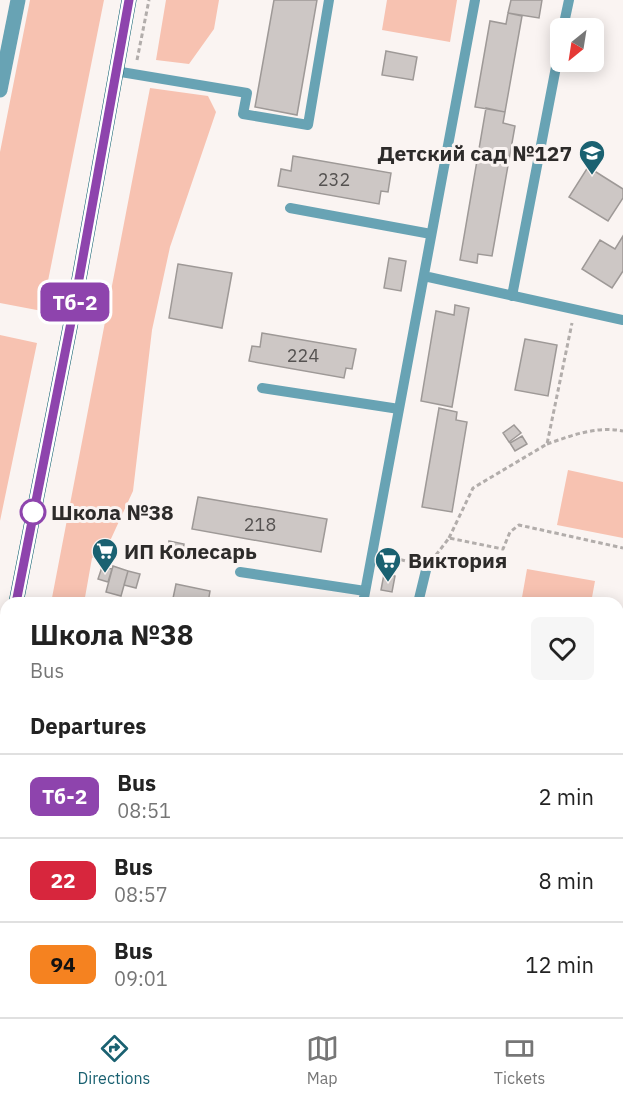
<!DOCTYPE html>
<meta charset="utf-8">
<style>
:root{--surface:#fff;--page:#f6f6f6;--text:#222;--muted:#767676;--line:#e0e0e0;--accent:#1a6171}
body{margin:0;font-family:"IBM Plex Sans",sans-serif;background:var(--page);color:var(--text);height:100vh;display:flex;flex-direction:column;font-size:22px;white-space:nowrap}
*{box-sizing:border-box;margin:0}
p{font-size:20px;color:var(--muted)}
.icon{flex:none;width:33px;height:33px;fill:none;stroke:currentColor;stroke-width:2;stroke-linecap:round;stroke-linejoin:round}
.map{position:relative;flex:1;overflow:hidden}
.drawer{position:absolute;left:0px;top:597px;width:624px;height:420px;display:flex;flex-direction:column;background:var(--surface);border-radius:18px 18px 0 0;box-shadow:0 3px 15px #0003}
.drawer>*{flex:none}
.badge{padding:0 12px;border-radius:9px;font-size:21px;line-height:39px}
.needle{width:39px;rotate:210deg}
.controls{position:absolute;left:550px;top:18px;display:grid;gap:12px}
.controls a{display:grid;place-items:center;width:54px;height:54px;border-radius:9px;background:var(--surface);box-shadow:0 3px 15px #0003;font-size:30px}
.map>.badge{position:absolute;translate:-50% -50%;box-shadow:0 0 0 3px #fff}
h2{padding:0 30px;font-size:22px;line-height:54px}
.round{display:grid;place-items:center;flex:none;width:63px;height:63px;border-radius:9px;background:var(--page)}
.summary{display:flex;align-items:center;justify-content:space-between;height:102px;padding:0 30px}
h1{font-size:28px;font-weight:700;line-height:45px}
ul{padding:0;list-style:none}
li{display:flex;align-items:center;gap:18px;height:84px;padding:0 30px;border-top:2px solid var(--line)}
li div{flex:1}
li b{display:block;font-size:22px}
li em{font-style:normal}
li .badge{min-width:66px;font-weight:700;text-align:center}
.tab-bar{display:flex;justify-content:space-around;align-items:center;height:84px;border-top:2px solid var(--line);background:var(--surface);font-size:16px;color:var(--muted)}
.tab-bar a{display:grid;justify-items:center;gap:3px}
.tab-bar .active{color:var(--accent)}
.map>svg:first-child{display:block}
</style>
<div class="map">
<svg width="623" height="1017" viewBox="0 0 623 1017">
<rect width="100%" height="100%" fill="#faf4f2"/>
<!-- green -->
<path fill="#f7c2b1" d="M30 0H104L42 311 0 303V152Z
M166 0H219L214 29 189 64 156 60Z
M387 0H457L450 42 382 30Z
M150 88 208 96 216 112 170 247 152 330 133 491 110 541 92 558 84 603H51Z
M0 335 37 343 0 521Z
M568 470 623 482V538L557 525Z
M527 569 595 581 591 603H521Z
M6 837V1011H54L53 1017H0V868Z"/>
<!-- building -->
<path fill="#cdc7c5" stroke="#9e9997" stroke-width="1.5" d="M274 0H317L297 115 255 107Z
M511 0H542L539 18 508 13Z
M508 13 522 16 505 112 475 107 490 21 506 24Z
M386 51 417 57 413 80 382 75Z
M486 108 505 112 503 123 515 126 492 256 478 254 477 263 460 260Z
M293 156 391 173 388 192 381 191 379 204 278 186 281 169 291 171Z
M588 167 623 189V198L608 221 569 197Z
M623 236V271L612 288 582 269 600 240 615 249Z
M389 258 406 261 401 291 384 288Z
M178 264 232 273 222 328 169 318Z
M455 305 469 308 452 407 421 401 436 311 454 315Z
M262 333 356 349 352 369 346 368 344 378 249 361 252 346 260 347Z
M525 339 557 345 548 396 515 390Z
M439 408 457 412 456 420 467 422 452 512 422 507Z
M514 425 521 433 509 442 503 433Z
M522 436 527 444 515 451 510 443Z
M198 497 327 519 321 552 192 529Z
M169 541 184 544 182 557 167 554Z
M113 566 128 571 121 596 106 592Z
M102 567 112 569 108 582 98 579Z
M128 571 140 574 136 588 124 585Z
M384 574 395 576 392 592 381 590Z
M176 584 210 591 208 603H172Z
M134 1011H175L179 1017H138Z
M359 1011H391L390 1017H358Z"/>
<g fill="none" stroke-linecap="round" stroke-linejoin="round">
<!-- path -->
<path stroke="#b2adab" stroke-width="3" stroke-dasharray="4.5 3" stroke-linecap="butt" d="M137 60 149 0
M547 444C573 435 596 426 623 431
M449 538 473 488 547 444 572 323
M436 555 449 538 503 549 510 532 519 525 623 548
M386 556 414 563
M0 778 6 747"/>
<!-- lane -->
<path stroke="#68a3b4" stroke-width="10" d="M563 28 569 0
M115 71 247 93 243 114 308 125 329 0
M290 208 431 234
M424 276 623 320
M512 296 561 41
M262 388 399 409
M240 572 365 591
M363 603 475 0
M418 603 427 566
M618 844 623 819
M618 887 623 893
M195 1011 198 1017
M312 1011 313 1017
M415 1011 416 1017
M218 1017 219 1011"/>
<!-- street -->
<path stroke="#68a3b4" stroke-width="15" d="M0 90 18 0"/>
<!-- primary -->
<path stroke="#035869" stroke-width="15" d="M16 603 74 307 129 0
M0 690 6 658"/>
</g>
<g fill="none" stroke-linecap="round" stroke-linejoin="round">
<!-- line casing -->
<g stroke="#fff" stroke-width="14">
<path id="line" d="M16 603 74 307 129 0"/>
</g>
<!-- line -->
<use href="#line" stroke="#8e44ad" stroke-width="9"/>
</g>
<!-- icons -->
<defs>
<g id="school-pin" transform="scale(1.35)"><path d="M0 17L-7.5 6A9.5 9.5 0 1 1 7.5 6Z" fill="#1a6171" stroke="#faf4f2"/><path d="M0-5L7-2L0 1L-7-2ZM-4 1L0 2.5L4 1V4Q0 6-4 4Z" fill="#fff"/></g>
<g id="supermarket-pin" transform="scale(1.35)"><path d="M0 17L-7.5 6A9.5 9.5 0 1 1 7.5 6Z" fill="#1a6171" stroke="#faf4f2"/><path d="M-6-5.5h2.5l.6 2H6L4.5 2H-2.5L-4.4-4H-6ZM-1.5 3.2a1.3 1.3 0 1 0 .1 0ZM3 3.2a1.3 1.3 0 1 0 .1 0Z" fill="#fff"/></g>
</defs>
<g fill-rule="evenodd">
<use href="#school-pin" x="592" y="153"/>
<use href="#supermarket-pin" x="105" y="551"/>
<use href="#supermarket-pin" x="388" y="560"/>
</g>
<!-- markers -->
<circle fill="#fff" stroke="#8e44ad" stroke-width="3" cx="33" cy="512" r="12"/>
<g text-anchor="middle" dominant-baseline="central" stroke-width="6" stroke-linejoin="round" paint-order="stroke">
<!-- number labels -->
<g font-size="18" fill="#555251">
<text x="334" y="179">232</text>
<text x="303" y="355">224</text>
<text x="260" y="524">218</text>
</g>
<!-- poi labels -->
<g font-size="21" font-weight="bold" fill="#2d2b2a" stroke="#faf4f2" text-anchor="start">
<text x="572" y="153" text-anchor="end">Детский сад №127</text>
<text x="124" y="551">ИП Колесарь</text>
<text x="408" y="560">Виктория</text>
</g>
<!-- stop labels -->
<g font-size="21" font-weight="bold" fill="#2d2b2a" stroke="#faf4f2" text-anchor="start">
<text x="51" y="512">Школа №38</text>
</g>
</g>
</svg>
<div class="controls">
<a><svg class="needle" viewBox="-14 -14 28 28"><path d="M0-13l5 13h-10z" fill="#e53935"/><path d="M0 13l5-13h-10z" fill="#767676"/></svg></a>
</div>
<b class="badge" style="left:75px;top:302px;background:#8e44ad;color:#fff">Тб-2</b>
<section class="drawer">
<div class="summary"><div><h1>Школа №38</h1><p>Bus</p></div><a class="round"><svg class="icon" aria-label="heart" viewBox="0 0 24 24"><path d="M12 20l-8-8c-3-5 5-10 8-4 3-6 11-1 8 4z"/></svg></a></div>
<h2>Departures</h2>
<ul>
<li><span class="badge" style="background:#8e44ad;color:#fff">Тб-2</span><div><b>Bus</b><p>08:51</p></div><em>2 min</em></li>
<li><span class="badge" style="background:#d7263d;color:#fff">22</span><div><b>Bus</b><p>08:57</p></div><em>8 min</em></li>
<li><span class="badge" style="background:#f58220;color:#111">94</span><div><b>Bus</b><p>09:01</p></div><em>12 min</em></li>
</ul>
</section>
</div>
<nav class="tab-bar">
<a class="active"><svg class="icon" aria-label="directions" viewBox="0 0 24 24"><path d="M12 3l9 9-9 9-9-9zM9 14v-3h6M13 9l2 2-2 2"/></svg>Directions</a>
<a><svg class="icon" aria-label="map" viewBox="0 0 24 24"><path d="M3 6l6-2 6 2 6-2v14l-6 2-6-2-6 2zM9 4v14M15 6v14"/></svg>Map</a>
<a><svg class="icon" aria-label="tickets" viewBox="0 0 24 24"><path d="M3 7h18v10H3zM15 7v10"/></svg>Tickets</a>
</nav>
